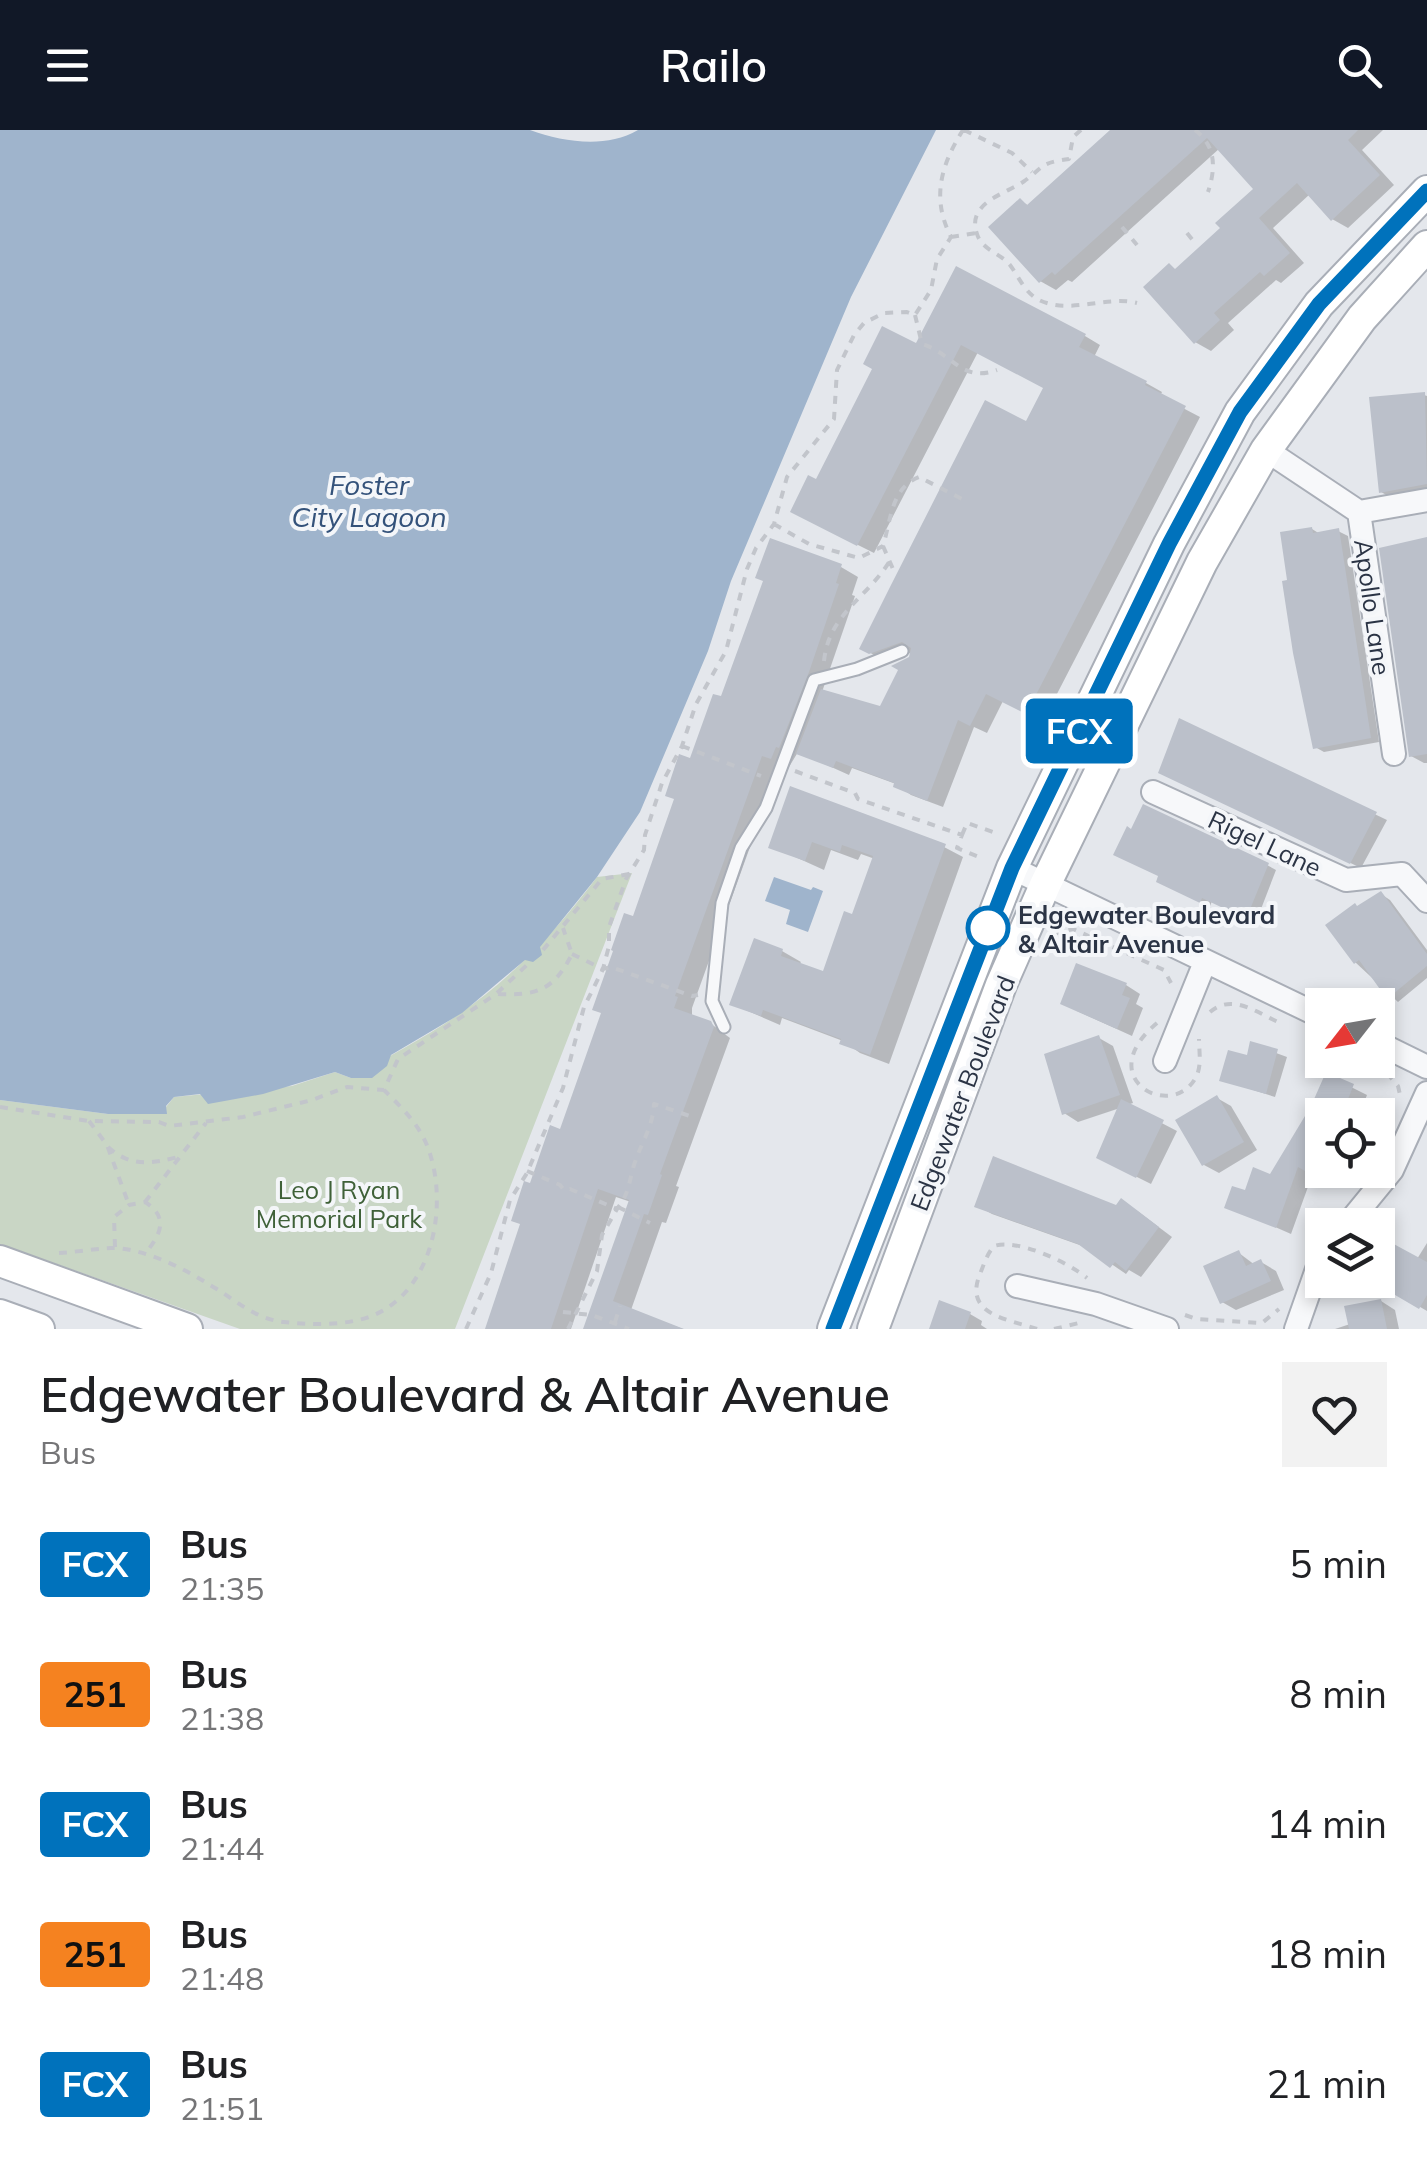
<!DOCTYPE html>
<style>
:root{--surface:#fff;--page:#f2f2f2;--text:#202124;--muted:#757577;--accent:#111827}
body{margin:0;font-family:Mulish,sans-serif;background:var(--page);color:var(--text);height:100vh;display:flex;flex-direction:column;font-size:38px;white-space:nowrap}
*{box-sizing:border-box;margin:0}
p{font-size:32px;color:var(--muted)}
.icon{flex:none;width:55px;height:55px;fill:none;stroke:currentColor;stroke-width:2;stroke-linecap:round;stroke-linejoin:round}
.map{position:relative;height:1199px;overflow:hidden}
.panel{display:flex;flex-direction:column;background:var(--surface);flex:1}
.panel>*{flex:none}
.badge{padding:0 20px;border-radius:8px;font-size:35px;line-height:65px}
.needle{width:65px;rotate:239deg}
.controls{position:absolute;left:1305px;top:858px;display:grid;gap:20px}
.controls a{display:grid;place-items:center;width:90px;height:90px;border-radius:0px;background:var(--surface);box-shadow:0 5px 15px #0003;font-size:50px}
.map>.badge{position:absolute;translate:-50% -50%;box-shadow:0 0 0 5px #fff}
.round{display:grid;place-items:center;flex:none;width:105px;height:105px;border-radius:0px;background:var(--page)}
.summary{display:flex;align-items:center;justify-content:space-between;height:170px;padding:0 40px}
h1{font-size:48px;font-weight:600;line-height:75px}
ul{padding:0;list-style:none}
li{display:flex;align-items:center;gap:30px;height:130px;padding:0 40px}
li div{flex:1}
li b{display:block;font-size:38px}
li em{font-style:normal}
li .badge{min-width:110px;font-weight:700;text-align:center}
header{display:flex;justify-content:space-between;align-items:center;height:130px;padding:0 40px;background:var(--accent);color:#fff;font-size:45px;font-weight:600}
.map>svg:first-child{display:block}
</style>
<header><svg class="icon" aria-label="menu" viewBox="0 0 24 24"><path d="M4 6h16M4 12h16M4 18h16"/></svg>Railo<svg class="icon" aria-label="search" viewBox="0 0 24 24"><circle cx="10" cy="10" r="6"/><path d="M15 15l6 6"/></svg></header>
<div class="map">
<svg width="1427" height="1199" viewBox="0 0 1427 1199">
<rect width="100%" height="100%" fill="#e4e7ec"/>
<!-- green -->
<path fill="#c9d6c5" d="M632 743 455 1199H240L0 1114V970L108 984H166V977L174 967 292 956 335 942 351 948C387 927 425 908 459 884 513 847 558 799 597 747Z"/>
<!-- water -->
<path fill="#9fb4cc" d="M0 0H530C564 12 605 19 638 0H936L851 167 731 451 708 521 640 682 597 747 540 817 542 825 533 832 525 830 462 883 391 925 387 936 372 948H351L335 942 263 964 208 974 200 964 174 967 166 976 167 984H108L0 970Z
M774 747 811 760 813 757 823 761 808 802 786 794 790 780 765 771Z"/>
<!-- shadow -->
<path fill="#0003" d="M1114 0H1383L1362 20 1394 55 1348 98 1332 89 1310 64 1273 98 1304 133 1281 153 1276 150 1228 193 1234 200 1211 221 1195 212 1177 140 1223 98 1256 59 1220 18 1072 152 1068 150 1056 160 1040 151 1021 71 1029 76Z
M1085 206 1100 215 1094 227 1146 253 1162 262 1160 266 1200 287 1043 591 1003 571 987 603 974 597 943 677 911 665 896 654 852 638 849 645 798 622 789 637 780 634 692 878V887L710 893 730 908 676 1056 679 1057 666 1093 662 1092 631 1180 683 1199H586L631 1072 616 1067 571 1199H488L523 1095 531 1056 561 1002 692 631 723 570 841 437 858 447 852 465 855 466 822 562 882 579 913 522 886 532 862 518 1027 295 1046 258 978 222 874 423 808 390 817 352 917 217Z
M1424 265 1427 266V360L1390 367 1381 362Z
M1312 399 1320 404 1338 401 1348 406 1379 612 1324 622 1315 617 1290 452Z
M1427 410V633H1424L1411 626Z
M1180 591 1387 690 1361 738 1172 648Z
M791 659 944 717 963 727 889 934 860 923 843 911 782 888 780 895 732 874 782 821 801 832 799 835 825 845 854 788 875 729 861 724 858 730 831 720 824 740 771 716Z
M1267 735 1276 740 1256 792 1212 771 1210 776 1168 756 1161 746Z
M1381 764 1390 770 1427 820V848L1398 872 1355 832 1359 778Z
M1126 855 1140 864 1136 874 1143 878 1132 906 1077 881Z
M1099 908 1113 916 1133 973 1127 975 1177 1001 1151 1054 1113 1035 1120 978 1078 992 1064 983Z
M1252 914 1287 927 1275 967 1222 950 1248 928Z
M1327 945 1367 965 1362 978 1372 985H1357L1363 973H1358L1352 985H1322V1040H1337L1329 1052 1313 1043 1291 1104 1227 1076 1271 1047 1314 977Z
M1217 968 1231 976 1257 1020 1219 1043 1204 1035Z
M1340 1040H1357L1353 1047Z
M978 1076 1136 1080 1172 1107 1141 1147 1129 1140 1126 1144 1088 1118 992 1084Z
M1427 1113V1181L1374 1150H1378V1136L1390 1115 1417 1129Z
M1239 1123 1255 1135 1261 1132 1276 1141 1284 1160 1236 1180 1222 1172Z
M1381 1171 1395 1180 1399 1199H1335L1350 1194Z
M970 1184 982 1191 981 1195 987 1199H932Z"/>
<!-- building -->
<path fill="#bbc0ca" d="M1110 0H1358L1348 10 1380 45 1331 91 1297 53 1259 88 1290 123 1264 146 1260 142 1214 183 1220 190 1194 214 1143 157 1169 133 1175 139 1220 98 1215 93 1253 59 1207 8 1055 145 1052 142 1039 153 988 97 1020 68 1027 75Z
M956 136 1086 204 1079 217 1147 251 1145 255 1186 276 1026 584 986 564 970 596 958 590 927 671 893 657 894 653 836 631 833 638 796 624 821 559 880 576 898 540 891 536 909 527 911 518 902 512 869 524 859 519 891 455 985 270 1026 291 1043 258 961 215 857 416 790 382 808 345 816 349 872 239 863 234 882 196 916 213Z
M1425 262 1427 354 1379 363 1369 267Z
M1312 397 1313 403 1339 398 1371 608 1313 619 1293 523 1282 451 1287 450 1280 402Z
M1427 407V624L1409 627 1379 418Z
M770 408 842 434 836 453 839 454 809 542 779 618 776 617 771 629 762 626 675 866 678 867 674 878 711 891 714 897 660 1044 662 1045 648 1085 644 1084 613 1171 684 1199H583L629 1070 598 1059 551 1199H485L520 1094 511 1091 524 1051 530 1053 550 995 560 999 601 883 592 880 613 821 611 820 624 783 633 786 674 669 665 666 679 624 690 628 713 564 721 566 763 451 755 448Z
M1179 588 1377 682 1350 734 1158 643Z
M790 656 946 714 870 925 839 914 841 909 763 880 761 886 729 875 754 808 783 819 781 826 823 841 844 781 852 784 873 726 842 715 840 722 812 712 805 731 768 718Z
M1143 674 1269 733 1246 789 1202 768 1200 773 1156 752 1158 746 1113 725 1127 696 1131 699Z
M1381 761 1427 824V836L1387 869 1359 830 1354 834 1325 795 1355 773 1357 776Z
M1076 833 1127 853 1122 865 1130 868 1117 899 1060 874Z
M1099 905 1120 965 1062 985 1044 924Z
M1250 911 1278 919 1266 964 1219 951 1228 920 1247 925Z
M1326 942 1354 954 1348 969 1384 985H1322V1032L1314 1046 1298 1037 1276 1098 1224 1078 1232 1056 1245 1060 1253 1037 1270 1044 1311 976Z
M1217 965 1244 1012 1202 1036 1175 990Z
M1121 969 1164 990 1136 1048 1096 1028Z
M993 1026 1116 1075 1121 1068 1159 1097 1126 1141 1115 1132 1110 1138 1078 1114 974 1077Z
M1390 1112 1427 1132V1165L1419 1179 1378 1155V1133Z
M1239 1120 1246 1136 1261 1129 1271 1151 1220 1174 1203 1136Z
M1381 1169 1387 1199H1349L1344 1176Z
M939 1170 971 1182 965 1199H929Z"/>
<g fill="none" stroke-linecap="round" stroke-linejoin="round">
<!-- service casing -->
<g stroke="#a9aeb7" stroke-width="15">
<path id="service" d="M724 897 712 871 722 773 741 718 766 678 814 550 857 539 902 521"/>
</g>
<!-- minor casing -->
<g stroke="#a9aeb7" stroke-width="26">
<path id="minor" d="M1266 320 1359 382 1394 624
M1359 382 1427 370
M1153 662 1346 750 1402 744 1427 771
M1012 738 1322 887
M1378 913 1427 937
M1165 931 1205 832
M1347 1095 1392 1040 1427 963
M1017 1156 1096 1174 1167 1199
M1296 1199 1322 1125"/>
</g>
<!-- secondary casing -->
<g stroke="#a9aeb7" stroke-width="34">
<path id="secondary" d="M0 1131 187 1199
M0 1185 39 1199
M833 1199 1012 738 1169 414 1240 282 1319 174 1427 61
M873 1199 1001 855 1046 753 1202 432 1266 320 1362 188 1427 116"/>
</g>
<!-- path -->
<path stroke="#c2c5cb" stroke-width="4" stroke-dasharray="8 8" stroke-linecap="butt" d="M964 0 1012 23 1032 42
M1081 0 1073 7 1069 29C1039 33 1044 37 1023 52 1005 64 966 73 977 104 982 120 1000 123 1010 135 1019 147 1025 163 1039 170 1070 185 1106 165 1137 173
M1195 0C1216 16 1216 38 1208 62
M1122 97 1137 115
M1187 103 1195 113
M951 107 976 103
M915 185 922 214C954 224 961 253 997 240
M774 394 809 414 859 428 883 416C891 390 891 358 919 347L966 371
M883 416 893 439
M824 531C829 483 868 468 891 429
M682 616 761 646
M795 641 855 663 858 669 962 705 957 718 984 729
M962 705 967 693 996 703
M1053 804 1073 799 1164 840 1171 853
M543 820 602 749 629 744
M572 824 603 839 611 837 692 866 698 865
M498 864C537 866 554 860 572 824L563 798
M1210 882C1232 863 1256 882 1278 892
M1157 893C1090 949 1173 992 1196 947 1202 936 1199 921 1199 909
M1387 943 1398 956 1401 969
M0 977 89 991 159 992 169 996 243 987 312 970 347 957 384 960 398 929 496 864 528 834
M89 991 107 1015 129 1075
M108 1017C130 1037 151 1034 178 1027
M527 1041 560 1055 564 1060 570 1059 617 1079C629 1064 629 1052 634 1035 641 1013 653 997 654 974L690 986
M145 1072 206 993
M618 1077 650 1093
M115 1117 114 1087 129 1075 145 1072C170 1088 160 1105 145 1124
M59 1123C76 1122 94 1119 111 1118 144 1118 183 1138 210 1155 235 1169 254 1189 284 1192 311 1195 348 1196 374 1185 435 1159 450 1069 426 1013 417 992 399 975 384 960
M563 1182 592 1185 629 1199
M1185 1185 1196 1189 1262 1193 1279 1179
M615 1192 620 1176
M466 1199 491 1143 510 1070 527 1043 563 958 584 877 603 839 609 816V797L626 749 644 720 645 705 662 653 682 616 696 574 726 521 747 439 756 418 774 394 787 347 834 289 837 240 854 205 864 193 884 183 907 182 915 185 931 160 937 129 951 107C931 68 941 35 963 0
M568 1199 597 1141 602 1105 617 1079
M1037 1199C1008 1189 963 1185 980 1144 984 1134 987 1124 994 1116 1018 1108 1069 1133 1087 1148
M1054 1199 1079 1193"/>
<!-- service -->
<use href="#service" stroke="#f7f8fa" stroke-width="11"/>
<!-- minor -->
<use href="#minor" stroke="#f7f8fa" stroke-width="22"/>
<!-- secondary -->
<use href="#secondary" stroke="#fff" stroke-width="30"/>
</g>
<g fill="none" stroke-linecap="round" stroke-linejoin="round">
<!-- line casing -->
<g stroke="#fff" stroke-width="22">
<path id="line" d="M833 1199 1012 738 1169 414 1240 282 1319 174 1427 61"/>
</g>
<!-- line -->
<use href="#line" stroke="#0072bc" stroke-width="15"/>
</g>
<!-- markers -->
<circle fill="#fff" stroke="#0072bc" stroke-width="5" cx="988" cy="798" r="20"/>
<g text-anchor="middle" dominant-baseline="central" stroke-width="8" stroke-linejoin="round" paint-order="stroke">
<!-- street labels -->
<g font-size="25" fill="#2b3445" stroke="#f4f6f9">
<text transform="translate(1373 477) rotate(82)">Apollo Lane</text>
<text transform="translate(1265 713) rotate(25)">Rigel Lane</text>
<text transform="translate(962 963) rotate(-69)">Edgewater Boulevard</text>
</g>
<!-- stop labels -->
<g font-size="25" font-weight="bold" fill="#2b3445" stroke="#f4f6f9" text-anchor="start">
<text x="1018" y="784">Edgewater Boulevard<tspan x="1018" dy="29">&amp; Altair Avenue</tspan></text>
</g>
<!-- park labels -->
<g font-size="25" fill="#3f6138" stroke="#f4f6f9">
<text x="339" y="1059">Leo J Ryan<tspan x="339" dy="29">Memorial Park</tspan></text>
</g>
<!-- water labels -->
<g font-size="28" font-style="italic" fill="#34527a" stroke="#f4f6f9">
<text x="369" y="354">Foster<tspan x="369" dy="32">City Lagoon</tspan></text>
</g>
</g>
</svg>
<div class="controls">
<a><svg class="needle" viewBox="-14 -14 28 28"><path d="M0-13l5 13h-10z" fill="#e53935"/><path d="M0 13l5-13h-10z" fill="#757577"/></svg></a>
<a><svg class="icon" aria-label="locate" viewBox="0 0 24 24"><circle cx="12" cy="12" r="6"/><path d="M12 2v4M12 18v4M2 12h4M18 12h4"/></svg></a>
<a><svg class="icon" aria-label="layers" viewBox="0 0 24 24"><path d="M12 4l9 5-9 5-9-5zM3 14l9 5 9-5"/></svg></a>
</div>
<b class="badge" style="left:1079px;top:601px;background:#0072bc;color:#fff">FCX</b>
</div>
<section class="panel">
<div class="summary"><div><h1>Edgewater Boulevard &amp; Altair Avenue</h1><p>Bus</p></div><a class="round"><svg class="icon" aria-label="heart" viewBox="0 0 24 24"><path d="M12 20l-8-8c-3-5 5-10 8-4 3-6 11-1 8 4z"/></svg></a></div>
<ul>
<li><span class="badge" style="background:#0072bc;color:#fff">FCX</span><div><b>Bus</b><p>21:35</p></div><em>5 min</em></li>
<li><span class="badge" style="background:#f58220;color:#111">251</span><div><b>Bus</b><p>21:38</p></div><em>8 min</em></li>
<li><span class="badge" style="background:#0072bc;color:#fff">FCX</span><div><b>Bus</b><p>21:44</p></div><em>14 min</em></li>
<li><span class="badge" style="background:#f58220;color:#111">251</span><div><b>Bus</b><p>21:48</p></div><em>18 min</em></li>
<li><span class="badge" style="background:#0072bc;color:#fff">FCX</span><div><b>Bus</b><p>21:51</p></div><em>21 min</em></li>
</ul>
</section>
